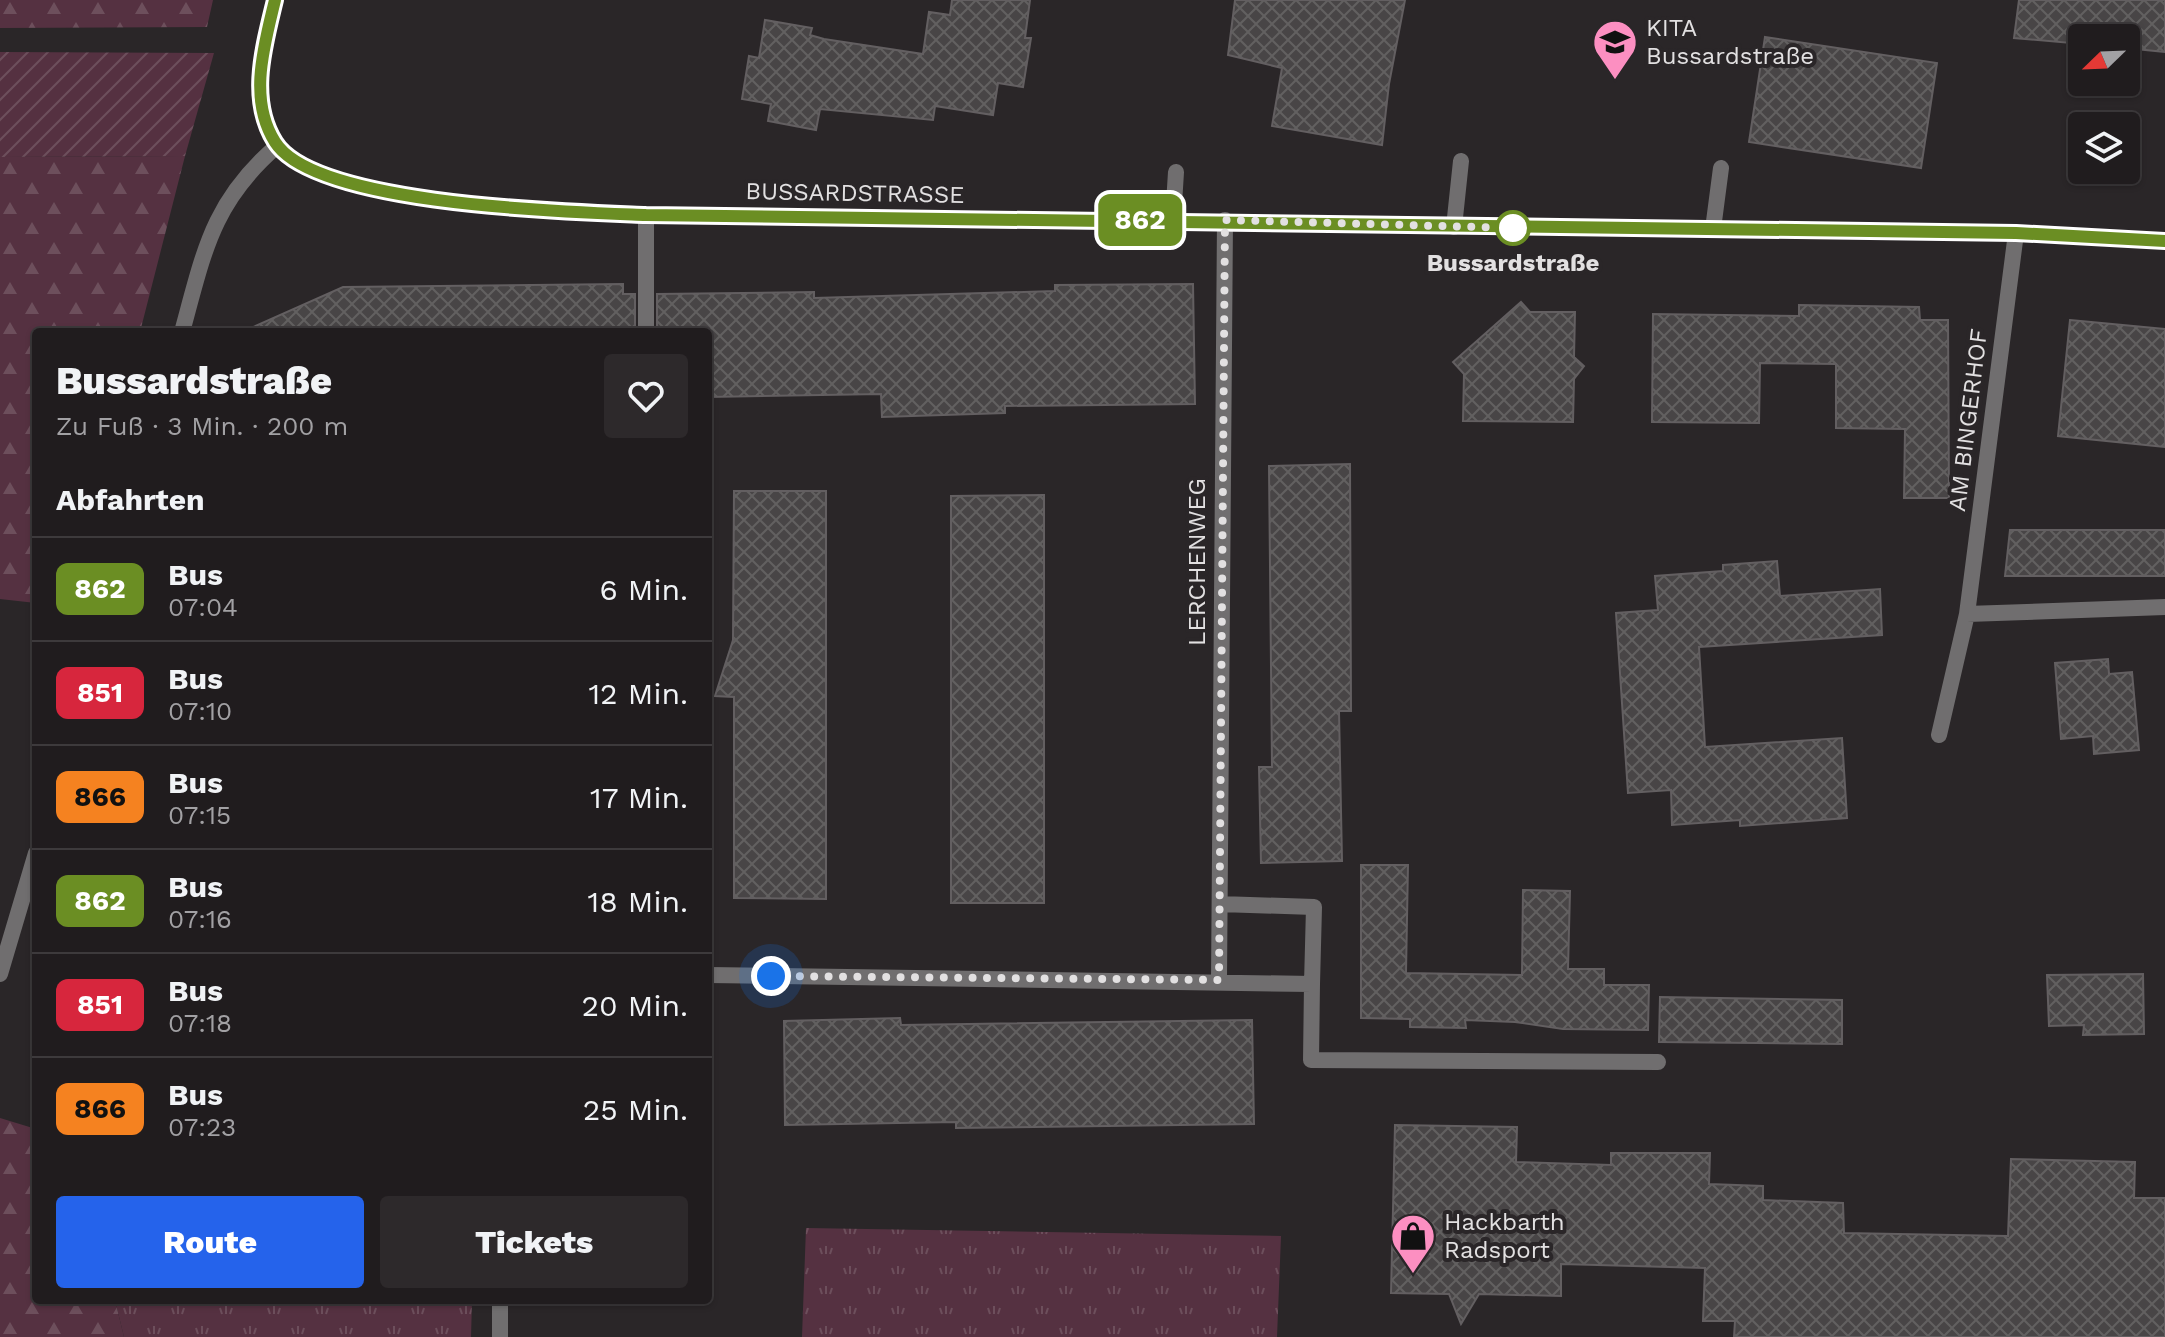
<!DOCTYPE html>
<html lang="de">
<meta charset="utf-8">
<style>
:root{--surface:#201c1e;--page:#2d292b;--text:#f1f3f6;--muted:#a2a1a4;--line:#3d3a3c;--accent:#2563eb}
body{margin:0;font-family:"Work Sans",sans-serif;background:var(--page);color:var(--text);height:100vh;display:flex;flex-direction:column;font-size:30px;white-space:nowrap}
*{box-sizing:border-box;margin:0}
p{font-size:26px;color:var(--muted)}
.icon{flex:none;width:44px;height:44px;fill:none;stroke:currentColor;stroke-width:2;stroke-linecap:round;stroke-linejoin:round}
.map{position:relative;flex:1;overflow:hidden}
.panel{position:absolute;left:32px;top:328px;width:680px;height:976px;display:flex;flex-direction:column;background:var(--surface);border-radius:8px;box-shadow:0 2px 6px #0004,0 0 0 2px var(--line)}
.panel>*{flex:none}
.badge{padding:0 16px;border-radius:12px;font-size:28px;line-height:52px}
.needle{width:52px;rotate:247deg}
.controls{position:absolute;left:2068px;top:24px;display:grid;gap:16px}
.controls a{display:grid;place-items:center;width:72px;height:72px;border-radius:8px;background:var(--surface);box-shadow:0 2px 6px #0004,0 0 0 2px var(--line);font-size:40px}
.you{position:absolute;width:40px;height:40px;margin:-20px;border:6px solid #fff;border-radius:50%;background:#1a73e8;box-shadow:0 0 0 12px #1a73e833}
.map>.badge{position:absolute;translate:-50% -50%;box-shadow:0 0 0 4px #fff}
h2{padding:0 24px;font-size:30px;line-height:72px}
.round{display:grid;place-items:center;flex:none;width:84px;height:84px;border-radius:8px;background:var(--page)}
.head{display:flex;align-items:center;justify-content:space-between;height:136px;padding:0 24px}
h1{font-size:38px;font-weight:800;line-height:60px}
.button{display:flex;gap:16px;margin-top:auto;padding:16px 24px}
.button a{flex:1;height:92px;border-radius:8px;background:var(--accent);color:#fff;font-size:32px;font-weight:800;line-height:92px;text-align:center}
.button a+a{background:var(--page);color:var(--text)}
ul{padding:0;list-style:none}
li{display:flex;align-items:center;gap:24px;height:104px;padding:0 24px;border-top:2px solid var(--line)}
li div{flex:1}
li b{display:block;font-size:30px}
li em{font-style:normal}
li .badge{min-width:88px;font-weight:700;text-align:center}
.map>svg:first-child{display:block}
</style>
<div class="map">
<svg width="2165" height="1337" viewBox="0 0 2165 1337">
<defs>
<pattern id="grass-tufts" width="24" height="20" patternUnits="userSpaceOnUse" patternTransform="scale(2)"><rect width="24" height="20" fill="#553141"/><path d="M3 7l-1-3M5 7V3M7 7l1-3M15 17l-1-3M17 17v-4M19 17l1-3" fill="none" stroke="#6d4f5c"/></pattern>
<pattern id="forest-firs" width="22" height="20" patternUnits="userSpaceOnUse" patternTransform="scale(2)"><rect width="22" height="20" fill="#553141"/><path d="M5 1l3.5 6h-7zM16 11l3.5 6h-7z" fill="#6d4f5c"/></pattern>
<pattern id="garden-furrows" width="10" height="10" patternUnits="userSpaceOnUse" patternTransform="scale(2)"><rect width="10" height="10" fill="#553141"/><path d="M-1 1l2-2M0 10L10 0M9 11l2-2" fill="none" stroke="#6d4f5c"/></pattern>
<pattern id="building-cross-hatch" width="8" height="8" patternUnits="userSpaceOnUse" patternTransform="scale(2)"><rect width="8" height="8" fill="#484546"/><path d="M0 0l8 8M0 8l8-8" fill="none" stroke="#626060"/></pattern>
</defs>
<rect width="100%" height="100%" fill="#2a2628"/>
<!-- grass -->
<path fill="url(#grass-tufts)" d="M806 1228 1281 1236 1277 1337H802Z
M115 1300H472L471 1337H124Z"/>
<!-- forest -->
<path fill="url(#forest-firs)" d="M0 0H213L207 27 0 28Z
M185 156 140 332H36V603L0 599V157Z
M0 1118 36 1129V1300H115L124 1337H0Z"/>
<!-- garden -->
<path fill="url(#garden-furrows)" d="M0 52 214 53 185 156 0 157Z"/>
<!-- building -->
<path fill="url(#building-cross-hatch)" stroke="#635f61" stroke-width="2" d="M952 0H1030L1025 38H1031L1023 87 998 83 993 115 935 106 933 120 820 109 816 130 768 121 771 104 742 99 749 56 759 58 765 20 812 28 810 35 824 39 923 54 929 12 950 15Z
M1235 0H1405L1389 84 1382 145 1272 126 1282 68 1228 55Z
M2019 0H2165V52L2126 48V38H2082V44L2014 38Z
M1765 37 1937 63 1921 168 1749 142Z
M623 284V294H635V332H242L343 287Z
M1193 284 1195 404 1005 406V413L882 417 881 394 708 397V332H657V294L814 292V298L1055 291V285Z
M1521 302 1530 312H1575L1574 357 1584 366 1574 379 1573 422 1463 421 1464 374 1453 362Z
M1799 305 1919 307 1920 320H1948L1949 498H1904L1905 429 1836 428V364L1760 363 1759 423 1652 422 1653 314 1799 316Z
M2070 320 2165 329V447L2058 436Z
M1350 464 1351 711H1339L1342 861 1261 863 1259 767H1272L1269 466Z
M734 491H826V899L734 898V697L715 696 733 640Z
M1044 495V903H951V496Z
M2010 530H2165V576H2005Z
M1777 561 1780 596 1880 589 1882 635 1699 647 1705 747 1842 738 1847 818 1740 826V820L1672 825 1671 790 1628 793 1616 613 1658 610 1655 576 1723 571V565Z
M2108 659 2109 674 2132 672 2139 750 2094 754 2093 736 2061 739 2055 663Z
M1361 865H1408L1406 973 1522 975 1523 890 1570 891 1568 969H1604V985H1649L1648 1030 1563 1029 1515 1022 1465 1020 1466 1028 1410 1027V1019L1361 1018Z
M2143 974 2144 1034 2083 1035 2084 1025 2049 1026 2047 975Z
M1660 997 1842 1000V1044L1659 1042Z
M900 1018 901 1025 1252 1020 1254 1124 956 1128V1122L785 1125 784 1021Z
M1395 1125 1517 1127 1516 1162 1611 1165V1153H1710L1709 1184 1763 1186V1200L1843 1203 1844 1233 2008 1236 2011 1159 2135 1162 2134 1198H2165V1337H1734L1735 1321H1703L1705 1268 1561 1264V1296L1479 1294 1461 1324 1449 1294 1391 1293Z"/>
<g fill="none" stroke-linecap="round" stroke-linejoin="round">
<!-- lane -->
<path stroke="#706e6f" stroke-width="16" d="M1173 220 1176 172
M1454 227 1461 161
M1713 229 1721 168"/>
<!-- street -->
<path stroke="#706e6f" stroke-width="16" d="M275 0C264 46 248 99 275 142 315 206 573 212 646 215L2016 233 2165 241
M182 332C204 252 212 202 277 146
M646 332V215
M1967 614 2165 607
M1939 735 1967 614 2016 233
M1220 904 1314 907 1312 984
M0 974 36 853
M708 975 1312 984 1311 1060 1658 1062
M1219 980 1225 220
M500 1337V1300"/>
</g>
<g fill="none" stroke-linecap="round" stroke-linejoin="round">
<!-- line casing -->
<g stroke="#fff" stroke-width="18">
<path id="line" d="M275 0C264 46 248 99 275 142 315 206 573 212 646 215L2016 233 2165 241"/>
</g>
<!-- line -->
<use href="#line" stroke="#6b8e23" stroke-width="12"/>
<!-- walk -->
<path stroke="#e2e0e1" stroke-width="8" stroke-dasharray="0 14.4" d="M771 976 1219 980 1225 220 1513 228"/>
</g>
<!-- icons -->
<defs>
<g id="school-pin" transform="scale(2.3)"><path d="M0 17L-7.5 6A9.5 9.5 0 1 1 7.5 6Z" fill="#fc8fc1" stroke="#2a2628"/><path d="M0-5L7-2L0 1L-7-2ZM-4 1L0 2.5L4 1V4Q0 6-4 4Z" fill="#111"/></g>
<g id="shop-pin" transform="scale(2.3)"><path d="M0 17L-7.5 6A9.5 9.5 0 1 1 7.5 6Z" fill="#fc8fc1" stroke="#2a2628"/><path d="M-5-2.5h2.3a2.7 3.5 0 0 1 5.4 0H5L5.5 6h-11ZM-1.5-2.5h3a1.5 2.3 0 0 0-3 0Z" fill="#111"/></g>
</defs>
<g fill-rule="evenodd">
<use href="#school-pin" x="1615" y="42"/>
<use href="#shop-pin" x="1413" y="1236"/>
</g>
<!-- markers -->
<circle fill="#fff" stroke="#6b8e23" stroke-width="4" cx="1513" cy="228" r="16"/>
<g text-anchor="middle" dominant-baseline="central" stroke-width="8" stroke-linejoin="round" paint-order="stroke">
<!-- poi labels -->
<g font-size="24" fill="#e2e0e1" stroke="#2a2628" text-anchor="start">
<text x="1646" y="28">KITA<tspan x="1646" dy="28">Bussardstraße</tspan></text>
<text x="1444" y="1222">Hackbarth<tspan x="1444" dy="28">Radsport</tspan></text>
</g>
<!-- street labels -->
<g font-size="24" fill="#e2e0e1" stroke="#2a2628">
<text transform="translate(855 193) rotate(1)">BUSSARDSTRASSE</text>
<text transform="translate(1968 420) rotate(-83)">AM BINGERHOF</text>
<text transform="translate(1197 562) rotate(-90)">LERCHENWEG</text>
</g>
<!-- stop labels -->
<g font-size="24" font-weight="bold" fill="#e2e0e1" stroke="#2a2628">
<text x="1513" y="263">Bussardstraße</text>
</g>
</g>
</svg>
<div class="controls">
<a><svg class="needle" viewBox="-14 -14 28 28"><path d="M0-13l5 13h-10z" fill="#e53935"/><path d="M0 13l5-13h-10z" fill="#a2a1a4"/></svg></a>
<a><svg class="icon" aria-label="layers" viewBox="0 0 24 24"><path d="M12 4l9 5-9 5-9-5zM3 14l9 5 9-5"/></svg></a>
</div>
<div class="you" style="left:771px;top:976px"></div>
<b class="badge" style="left:1140px;top:220px;background:#6b8e23;color:#fff">862</b>
<section class="panel">
<div class="head"><div><h1>Bussardstraße</h1><p>Zu Fuß · 3 Min. · 200 m</p></div><a class="round"><svg class="icon" aria-label="heart" viewBox="0 0 24 24"><path d="M12 20l-8-8c-3-5 5-10 8-4 3-6 11-1 8 4z"/></svg></a></div>
<h2>Abfahrten</h2>
<ul>
<li><span class="badge" style="background:#6b8e23;color:#fff">862</span><div><b>Bus</b><p>07:04</p></div><em>6 Min.</em></li>
<li><span class="badge" style="background:#d7263d;color:#fff">851</span><div><b>Bus</b><p>07:10</p></div><em>12 Min.</em></li>
<li><span class="badge" style="background:#f58220;color:#111">866</span><div><b>Bus</b><p>07:15</p></div><em>17 Min.</em></li>
<li><span class="badge" style="background:#6b8e23;color:#fff">862</span><div><b>Bus</b><p>07:16</p></div><em>18 Min.</em></li>
<li><span class="badge" style="background:#d7263d;color:#fff">851</span><div><b>Bus</b><p>07:18</p></div><em>20 Min.</em></li>
<li><span class="badge" style="background:#f58220;color:#111">866</span><div><b>Bus</b><p>07:23</p></div><em>25 Min.</em></li>
</ul>
<div class="button"><a>Route</a><a>Tickets</a></div>
</section>
</div>
